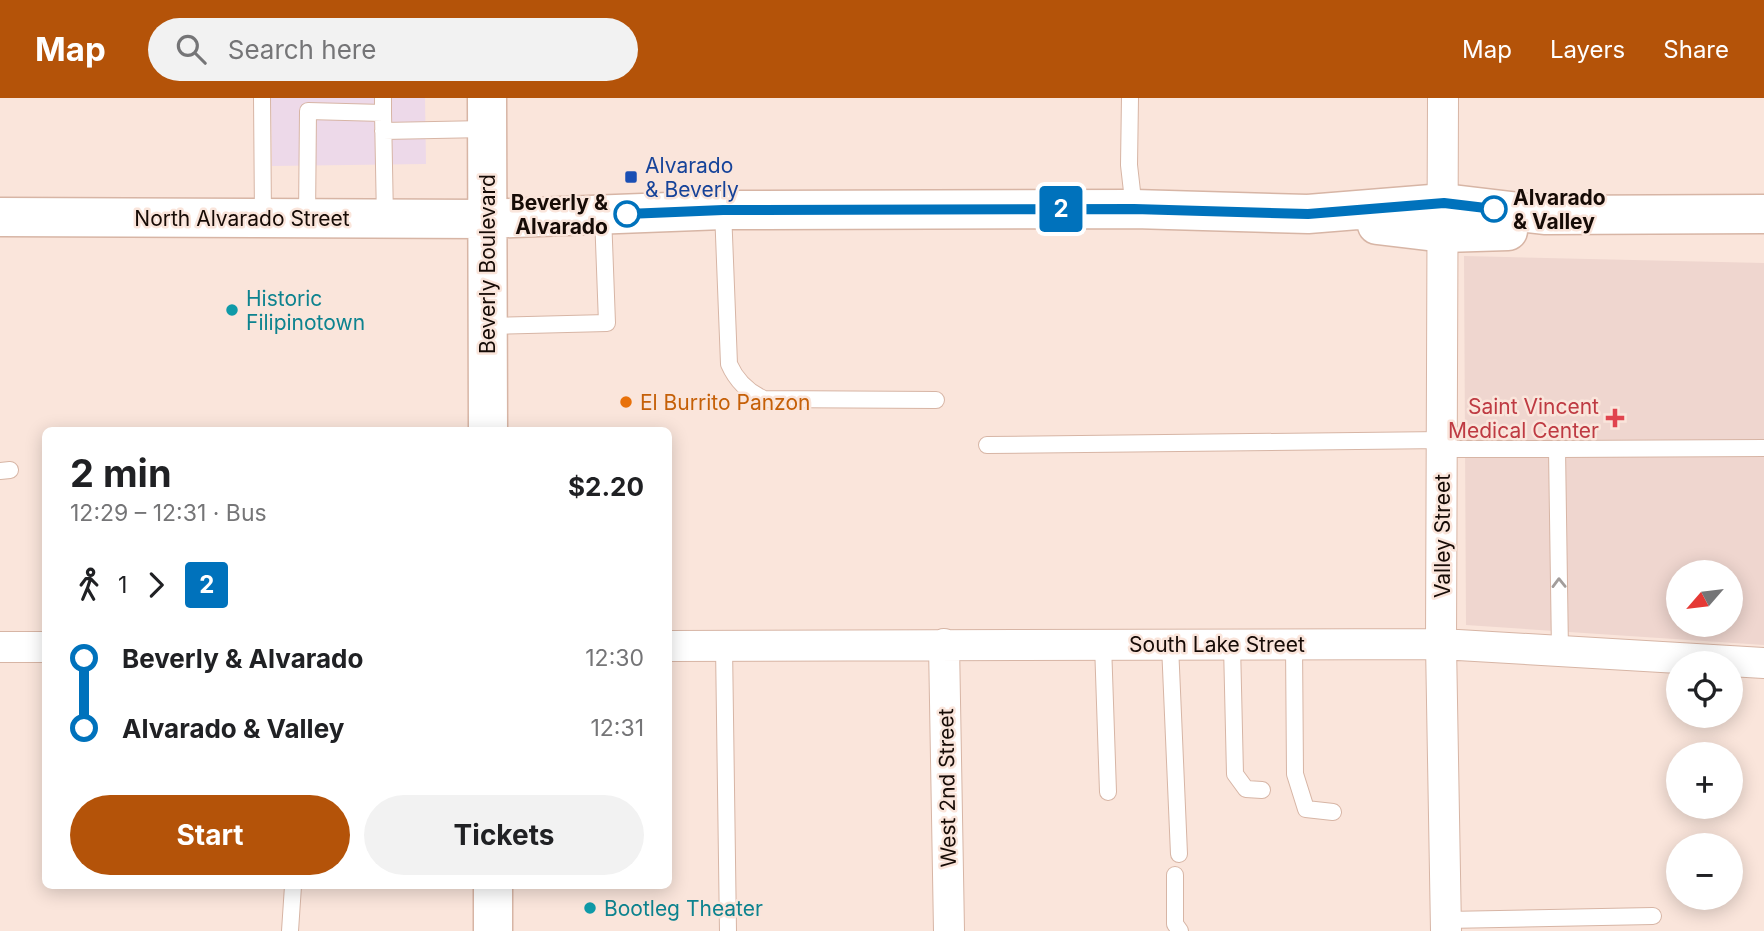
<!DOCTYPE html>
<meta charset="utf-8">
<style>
:root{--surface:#fff;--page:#f2f2f2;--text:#202124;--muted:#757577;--accent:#b45309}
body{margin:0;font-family:Inter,sans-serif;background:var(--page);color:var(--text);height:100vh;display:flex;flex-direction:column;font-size:26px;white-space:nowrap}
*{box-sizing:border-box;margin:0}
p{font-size:23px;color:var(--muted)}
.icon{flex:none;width:38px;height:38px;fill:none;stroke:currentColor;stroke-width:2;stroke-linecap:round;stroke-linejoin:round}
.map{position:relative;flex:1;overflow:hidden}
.sheet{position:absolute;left:42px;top:329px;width:630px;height:462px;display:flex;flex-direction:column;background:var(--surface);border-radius:10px;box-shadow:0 4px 18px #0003}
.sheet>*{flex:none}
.badge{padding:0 14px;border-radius:5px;font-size:24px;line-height:46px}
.needle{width:46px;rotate:242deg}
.fabs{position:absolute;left:1666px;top:462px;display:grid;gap:14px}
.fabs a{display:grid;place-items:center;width:77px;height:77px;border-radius:50%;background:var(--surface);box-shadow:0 4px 18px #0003;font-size:35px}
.map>.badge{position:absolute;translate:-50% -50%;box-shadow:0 0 0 4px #fff}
.legs{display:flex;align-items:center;gap:10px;height:77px;padding:0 28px;font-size:23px}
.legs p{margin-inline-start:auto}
.overview{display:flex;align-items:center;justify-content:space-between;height:119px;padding:0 28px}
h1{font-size:38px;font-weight:700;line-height:52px}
.button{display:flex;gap:14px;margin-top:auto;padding:14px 28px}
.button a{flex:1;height:80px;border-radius:42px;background:var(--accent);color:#fff;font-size:28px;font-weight:700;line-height:80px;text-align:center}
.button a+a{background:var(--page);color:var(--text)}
ul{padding:0 28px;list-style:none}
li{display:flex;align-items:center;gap:24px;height:70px;font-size:26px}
li i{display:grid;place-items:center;width:10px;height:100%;margin:0 9px;background:currentColor}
li i::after{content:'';width:18px;height:18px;margin:-9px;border:5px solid;border-radius:50%;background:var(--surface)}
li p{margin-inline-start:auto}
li:first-child i{background:linear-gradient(#0000 50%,currentColor 0)}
li:last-child i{background:linear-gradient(currentColor 50%,#0000 0)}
header{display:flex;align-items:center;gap:42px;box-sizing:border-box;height:98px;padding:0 35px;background:var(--accent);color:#fff}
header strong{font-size:33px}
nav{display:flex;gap:38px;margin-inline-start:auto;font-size:24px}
.search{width:490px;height:63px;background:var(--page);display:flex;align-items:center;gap:18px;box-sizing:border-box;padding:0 24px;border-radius:38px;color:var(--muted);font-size:26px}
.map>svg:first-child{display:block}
</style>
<header>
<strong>Map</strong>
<div class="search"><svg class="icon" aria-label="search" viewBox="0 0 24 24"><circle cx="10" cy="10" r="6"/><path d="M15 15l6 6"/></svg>Search here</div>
<nav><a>Map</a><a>Layers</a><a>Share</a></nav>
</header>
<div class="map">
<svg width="1764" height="833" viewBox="0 0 1764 833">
<rect width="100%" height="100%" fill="#fae5db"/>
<!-- commercial -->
<path fill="#edd9e9" d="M271 0H425L426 66 272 68Z"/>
<!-- medical -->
<path fill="#efd6cf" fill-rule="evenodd" d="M1464 158 1764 165V547L1466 527ZM1678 474H1731V527H1678Z"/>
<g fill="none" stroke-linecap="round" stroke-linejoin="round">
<!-- lane casing -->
<g stroke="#d7b5a5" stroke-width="18">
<path id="lane" d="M262 0 263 119
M1130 0 1129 67 1134 111
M383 15 385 121
M383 33 486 31
M723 112 729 266C736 282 748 294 764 301L936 302
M307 120 308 13 383 15V0
M487 228 607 225 603 117
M987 347 1443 342
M1443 351H1557L1560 553
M1557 351 1764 350
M0 373 10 372
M1103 546 1108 694
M1294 546 1295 676 1306 711 1333 714
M1170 547 1179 756
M1232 547 1235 676 1246 691 1262 692
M724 548 728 833
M1175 777V826L1180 833
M1446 822 1653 818
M290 833 293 788"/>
</g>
<!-- street casing -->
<g stroke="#d7b5a5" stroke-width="32">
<path id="street" d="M1443 0 1441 546 1446 833
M944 546 949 833
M668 548 1441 546 1764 565
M0 549H46"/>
</g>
<!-- primary casing -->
<g stroke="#d7b5a5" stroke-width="41">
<path id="primary" d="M487 0 488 332
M0 119 485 121 723 112 1134 111 1308 116 1444 105 1544 117 1764 116
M1377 127 1444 135 1508 133
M493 833V788"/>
</g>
<!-- lane -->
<use href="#lane" stroke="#fff" stroke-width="16"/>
<!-- street -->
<use href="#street" stroke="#fff" stroke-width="30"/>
<!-- primary -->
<use href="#primary" stroke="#fff" stroke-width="38"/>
</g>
<!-- one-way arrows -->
<defs><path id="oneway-chevron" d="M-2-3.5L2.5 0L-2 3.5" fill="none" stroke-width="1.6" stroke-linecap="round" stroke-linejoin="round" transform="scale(1.75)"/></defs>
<use stroke="#a29d9b" href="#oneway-chevron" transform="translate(1559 485) rotate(-91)"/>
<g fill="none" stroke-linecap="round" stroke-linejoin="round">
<!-- line-1 casing -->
<g stroke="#fff" stroke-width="16">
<path id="line-1" d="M627 116 723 112 1134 111 1308 116 1444 105 1494 111"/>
</g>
<!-- line-1 -->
<use href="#line-1" stroke="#0072bc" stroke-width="10"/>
</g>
<!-- markers -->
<rect fill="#1a4fb4" stroke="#fae5db" stroke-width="2.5" x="624" y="72" width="14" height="14" rx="3.5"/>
<g fill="#fff" stroke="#0072bc" stroke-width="3.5">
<circle cx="1494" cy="111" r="12"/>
<circle cx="627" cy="116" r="12"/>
</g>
<g fill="#0f9aa8" stroke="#fae5db" stroke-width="2.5">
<circle cx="232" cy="212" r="7"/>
<circle cx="590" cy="810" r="7"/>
</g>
<circle fill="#e8710a" stroke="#fae5db" stroke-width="2.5" cx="626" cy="304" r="7"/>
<path fill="#e0444e" stroke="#fae5db" stroke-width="2.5" d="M1611.5 309.5h7v7h7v7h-7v7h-7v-7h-7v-7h7z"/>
<g text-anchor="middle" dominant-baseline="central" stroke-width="5" stroke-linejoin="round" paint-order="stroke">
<!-- transit labels -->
<g font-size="21" fill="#164399" stroke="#fae5db" text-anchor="start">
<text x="645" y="67">Alvarado<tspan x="645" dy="24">&amp; Beverly</tspan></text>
</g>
<!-- stop labels -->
<g font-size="21" font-weight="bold" fill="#160b06" stroke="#fae5db" text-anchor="start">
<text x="1513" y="99">Alvarado<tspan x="1513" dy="24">&amp; Valley</tspan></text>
<text x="608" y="104" text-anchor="end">Beverly &amp;<tspan x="608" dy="24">Alvarado</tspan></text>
</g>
<!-- street labels -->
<g font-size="21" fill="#160b06" stroke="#fae5db">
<text x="242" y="120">North Alvarado Street</text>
<text transform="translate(487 166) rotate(-90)">Beverly Boulevard</text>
<text transform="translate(1442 438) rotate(-90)">Valley Street</text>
<text x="1217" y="546">South Lake Street</text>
<text transform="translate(947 690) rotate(-91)">West 2nd Street</text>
</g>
<!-- culture labels -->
<g font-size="21" fill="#0d838f" stroke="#fae5db" text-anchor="start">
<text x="246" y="200">Historic<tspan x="246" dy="24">Filipinotown</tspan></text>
<text x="604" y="810">Bootleg Theater</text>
</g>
<!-- food labels -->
<g font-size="21" fill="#c56008" stroke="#fae5db" text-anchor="start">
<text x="640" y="304">El Burrito Panzon</text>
</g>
<!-- health labels -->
<g font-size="21" fill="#be3a42" stroke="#fae5db" text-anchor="end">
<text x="1599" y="308">Saint Vincent<tspan x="1599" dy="24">Medical Center</tspan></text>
</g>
</g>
</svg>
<div class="fabs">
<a><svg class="needle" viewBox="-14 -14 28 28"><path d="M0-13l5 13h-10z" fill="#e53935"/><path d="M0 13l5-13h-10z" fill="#757577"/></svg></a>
<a><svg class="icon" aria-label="locate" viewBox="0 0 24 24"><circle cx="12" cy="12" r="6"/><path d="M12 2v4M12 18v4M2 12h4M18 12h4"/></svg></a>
<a>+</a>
<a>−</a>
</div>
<b class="badge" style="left:1061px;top:111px;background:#0072bc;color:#fff">2</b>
<section class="sheet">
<div class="overview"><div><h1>2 min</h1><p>12:29 – 12:31 · Bus</p></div><b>$2.20</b></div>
<div class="legs"><svg class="icon" aria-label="walk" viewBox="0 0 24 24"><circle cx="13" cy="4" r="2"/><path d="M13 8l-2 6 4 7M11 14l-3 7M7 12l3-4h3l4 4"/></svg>1<svg class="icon" aria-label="forward" viewBox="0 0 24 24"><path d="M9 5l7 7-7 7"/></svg><b class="badge" style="background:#0072bc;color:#fff">2</b></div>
<ul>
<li><i style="color:#0072bc"></i><b>Beverly &amp; Alvarado</b><p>12:30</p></li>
<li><i style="color:#0072bc"></i><b>Alvarado &amp; Valley</b><p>12:31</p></li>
</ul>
<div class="button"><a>Start</a><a>Tickets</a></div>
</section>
</div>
